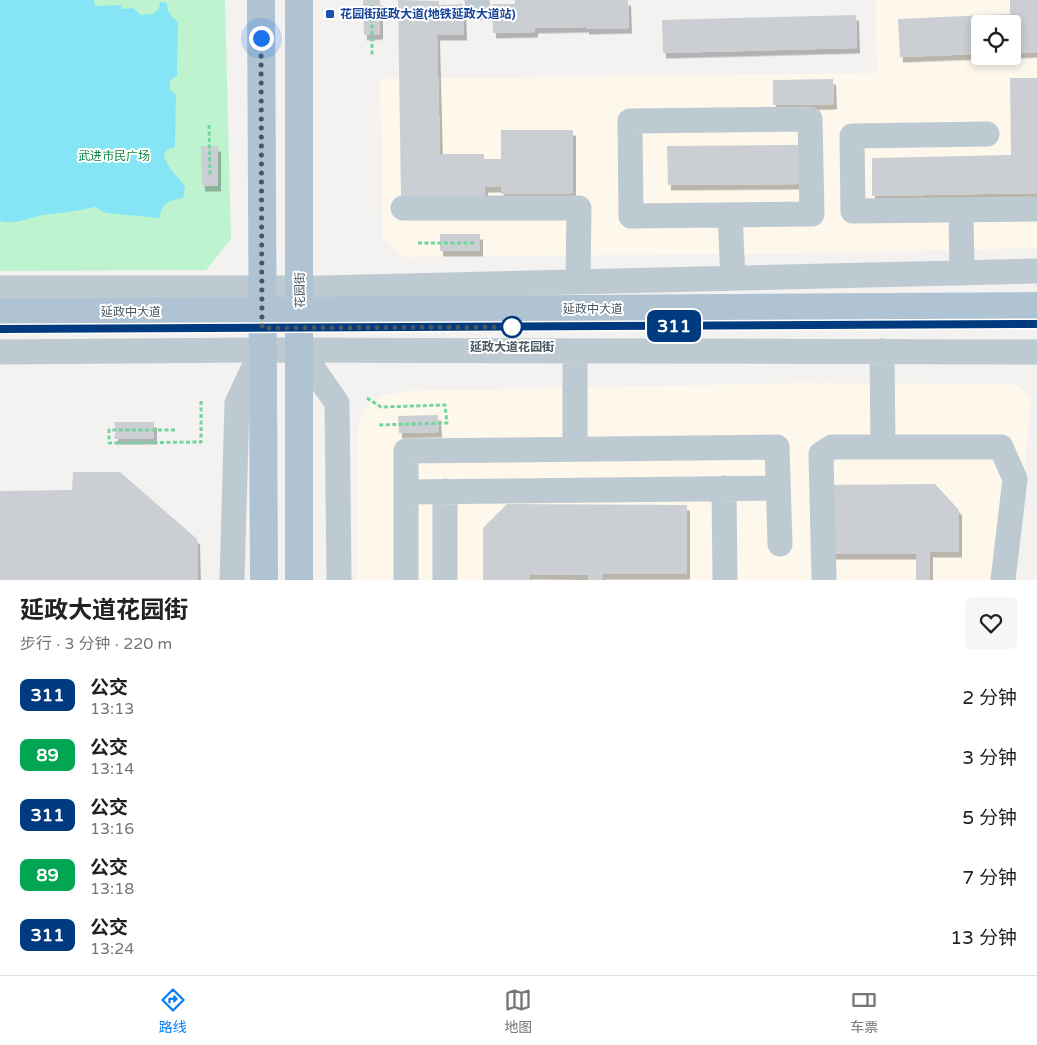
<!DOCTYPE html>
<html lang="zh">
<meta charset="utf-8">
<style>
:root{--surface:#fff;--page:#f6f6f6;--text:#222;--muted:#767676;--line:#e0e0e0;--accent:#0880f7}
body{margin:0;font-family:"Varela Round","Noto Sans SC",sans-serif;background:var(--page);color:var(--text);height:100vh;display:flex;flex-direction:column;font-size:19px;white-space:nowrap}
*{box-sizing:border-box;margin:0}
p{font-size:16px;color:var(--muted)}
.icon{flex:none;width:28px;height:28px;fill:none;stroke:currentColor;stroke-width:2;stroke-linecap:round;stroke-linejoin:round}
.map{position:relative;height:580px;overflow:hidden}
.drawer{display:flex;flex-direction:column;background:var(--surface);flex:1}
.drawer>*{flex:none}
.badge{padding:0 10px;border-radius:8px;font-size:18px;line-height:32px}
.controls{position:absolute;left:971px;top:15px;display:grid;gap:10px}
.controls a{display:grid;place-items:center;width:50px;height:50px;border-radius:5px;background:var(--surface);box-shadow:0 2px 8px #0003;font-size:25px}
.you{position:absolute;width:25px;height:25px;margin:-12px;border:4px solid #fff;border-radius:50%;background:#1a73e8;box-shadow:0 0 0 8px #1a73e833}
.map>.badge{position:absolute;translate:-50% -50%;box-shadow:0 0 0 2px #fff}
.round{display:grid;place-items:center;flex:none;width:52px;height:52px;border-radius:5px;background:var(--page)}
.head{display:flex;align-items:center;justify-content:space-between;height:85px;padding:0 20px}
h1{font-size:24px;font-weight:700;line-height:38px}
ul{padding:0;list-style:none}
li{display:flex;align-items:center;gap:15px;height:60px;padding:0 20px}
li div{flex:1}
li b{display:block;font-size:19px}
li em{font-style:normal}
li .badge{min-width:55px;font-weight:700;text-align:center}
.dock{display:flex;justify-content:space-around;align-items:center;height:70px;border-top:1px solid var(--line);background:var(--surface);font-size:14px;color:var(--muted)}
.dock a{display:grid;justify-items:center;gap:2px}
.dock .selected{color:var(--accent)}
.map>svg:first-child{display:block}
</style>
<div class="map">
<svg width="1037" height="580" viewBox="0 0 1037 580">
<defs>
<filter id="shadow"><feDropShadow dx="3" dy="5.5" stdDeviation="0" flood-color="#0004"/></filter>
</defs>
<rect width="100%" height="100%" fill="#f4f1f1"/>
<!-- commercial -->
<path fill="#fef7eb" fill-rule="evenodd" d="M876 0H1037V248L838 253 403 257 383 238 380 79 877 73ZM980 24H1012V56H980Z
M797 383 1015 384 1031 396 1016 580H357V430L365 408 384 395 408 391Z"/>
<!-- green -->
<path fill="#bdf4cf" d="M0 0H225L231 239 206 270 0 271Z"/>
<!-- water -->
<path fill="#86e5f5" d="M0 0H94L95 6 121 5 122 9 133 8 141 15 153 14 159 9 160 2 167 3C167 12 171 16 178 22L177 76 170 81V90L176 95 175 147 167 149 164 155C167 168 178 176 185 187L183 198C168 201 163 202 159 218L106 213 95 207C78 211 61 213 43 215 29 218 15 225 0 221Z"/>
<!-- building -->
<path fill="#cbcfd4" filter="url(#shadow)" d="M363 0H380V34L364 35Z
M398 0 439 1V5L463 4 464 35H437L440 154H484V159H501V130H573V193L501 194V187H485V197L401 198Z
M515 0H628L629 28 586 29V27L535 28V32L493 33 492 4H515Z
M1010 0H1037V52L1012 53V24H980V54L900 57 898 19 1010 14Z
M856 15 857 48 663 53 662 20Z
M1010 78H1037V193L872 196V158L1011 155Z
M833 79 834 104 773 105V80Z
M798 145 799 184 668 185 667 146Z
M201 146H218V186H202Z
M440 234H480V251H440Z
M438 415 439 432 399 433 398 416Z
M114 422H154V439H114L116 430Z
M73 472H120L197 539 198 580H0V491L72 490Z
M935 484 959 510V552H930V580H916V554H831L824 485Z
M507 504 687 505V574H603V580H588V575L530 574V580H483V528Z"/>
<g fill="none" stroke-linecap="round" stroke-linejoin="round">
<!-- path -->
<path stroke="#71d69e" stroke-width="3" stroke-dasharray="4 2.5" stroke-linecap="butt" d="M372 5V55
M209 125 210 176
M418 243H476
M367 398 381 407 445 405 447 423 378 425
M175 430H109V443L201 442V399"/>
<!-- minor -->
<path stroke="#becad2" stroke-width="25" d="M477 0 478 8
M810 119 812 214 631 216 630 121Z
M987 134 852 136 853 211 1037 209
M403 208H579L578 281
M961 210 962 273
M730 215 733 278
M0 288H321L1037 271
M300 350 337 403 339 580
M882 351 883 447
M0 352 262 350 1037 352
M575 448V351
M724 488 725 580
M445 491V580
M406 492 778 488
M232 580 237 403 262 350
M406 580V451L777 447 780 544
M824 580 821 454 832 447H1001L1015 479 1003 580"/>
<!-- major -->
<path stroke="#afc3d2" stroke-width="28" d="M261 0 264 580
M299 0V580
M0 313 1037 306"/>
</g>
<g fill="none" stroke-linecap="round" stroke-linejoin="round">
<!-- line casing -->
<g stroke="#fff" stroke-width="11">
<path id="line" d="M0 329 1037 324"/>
</g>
<!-- line -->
<use href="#line" stroke="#003b80" stroke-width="8"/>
<!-- walk -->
<path stroke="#475661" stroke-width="5" stroke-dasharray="0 9" d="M261 38 262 328 512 327"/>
</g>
<!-- markers -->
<rect fill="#1a4fb4" stroke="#fff" stroke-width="2" x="325" y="9" width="10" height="10" rx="2.5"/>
<circle fill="#fff" stroke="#003b80" stroke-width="2.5" cx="512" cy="327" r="10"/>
<g text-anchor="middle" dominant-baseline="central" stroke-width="4" stroke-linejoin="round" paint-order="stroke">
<!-- transit labels -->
<g font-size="12" font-weight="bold" fill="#164399" stroke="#fff" text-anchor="start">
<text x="340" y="14">花园街延政大道(地铁延政大道站)</text>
</g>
<!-- park labels -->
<g font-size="12" fill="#0f8542" stroke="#fff">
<text x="114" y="156">武进市民广场</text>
</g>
<!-- street labels -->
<g font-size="12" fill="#475661" stroke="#fff">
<text transform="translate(300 290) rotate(-91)">花园街</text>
<text x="593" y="309">延政中大道</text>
<text x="131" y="312">延政中大道</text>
</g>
<!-- stop labels -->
<g font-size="12" font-weight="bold" fill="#475661" stroke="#fff">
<text x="512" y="347">延政大道花园街</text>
</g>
</g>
</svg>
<div class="controls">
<a><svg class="icon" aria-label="locate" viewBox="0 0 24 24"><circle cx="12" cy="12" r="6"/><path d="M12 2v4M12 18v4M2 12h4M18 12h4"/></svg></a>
</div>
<div class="you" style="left:261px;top:38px"></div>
<b class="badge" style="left:674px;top:326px;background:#003b80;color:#fff">311</b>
</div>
<section class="drawer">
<div class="head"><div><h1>延政大道花园街</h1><p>步行 · 3 分钟 · 220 m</p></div><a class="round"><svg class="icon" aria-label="heart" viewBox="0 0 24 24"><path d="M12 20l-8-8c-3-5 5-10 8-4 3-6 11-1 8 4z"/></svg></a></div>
<ul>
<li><span class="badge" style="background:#003b80;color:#fff">311</span><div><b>公交</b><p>13:13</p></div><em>2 分钟</em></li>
<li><span class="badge" style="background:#00a651;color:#fff">89</span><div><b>公交</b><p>13:14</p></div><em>3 分钟</em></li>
<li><span class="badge" style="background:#003b80;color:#fff">311</span><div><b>公交</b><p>13:16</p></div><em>5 分钟</em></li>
<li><span class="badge" style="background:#00a651;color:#fff">89</span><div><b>公交</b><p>13:18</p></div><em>7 分钟</em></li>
<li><span class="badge" style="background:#003b80;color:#fff">311</span><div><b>公交</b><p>13:24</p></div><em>13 分钟</em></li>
</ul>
</section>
<nav class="dock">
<a class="selected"><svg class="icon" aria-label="directions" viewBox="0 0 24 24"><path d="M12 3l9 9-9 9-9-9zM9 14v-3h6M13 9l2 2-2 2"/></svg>路线</a>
<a><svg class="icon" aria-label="map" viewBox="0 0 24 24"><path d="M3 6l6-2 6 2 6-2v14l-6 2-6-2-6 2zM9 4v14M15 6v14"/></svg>地图</a>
<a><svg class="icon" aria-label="tickets" viewBox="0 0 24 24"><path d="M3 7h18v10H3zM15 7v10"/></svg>车票</a>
</nav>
